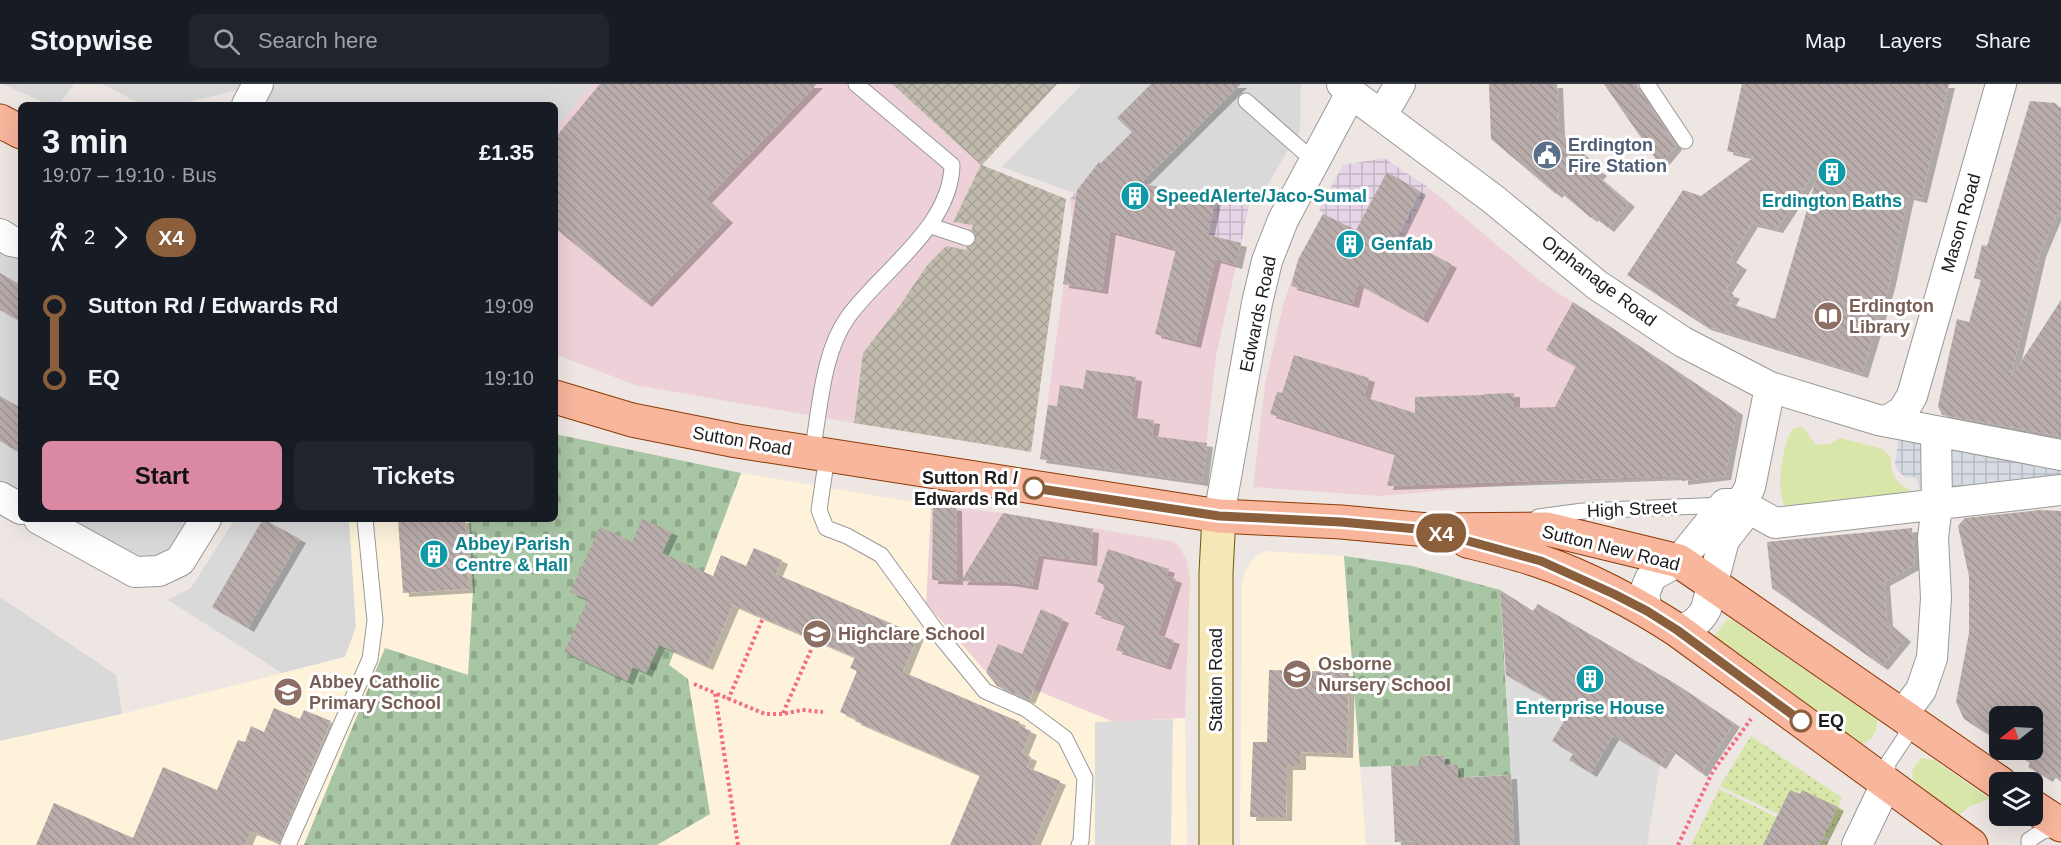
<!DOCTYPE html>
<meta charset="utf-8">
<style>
:root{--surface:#171b24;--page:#20242c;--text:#f1f3f6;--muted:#9ea1a6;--line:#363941;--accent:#db89a2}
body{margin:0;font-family:Helvetica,sans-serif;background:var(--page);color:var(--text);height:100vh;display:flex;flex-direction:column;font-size:22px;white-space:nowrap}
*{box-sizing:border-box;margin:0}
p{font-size:20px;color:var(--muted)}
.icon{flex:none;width:33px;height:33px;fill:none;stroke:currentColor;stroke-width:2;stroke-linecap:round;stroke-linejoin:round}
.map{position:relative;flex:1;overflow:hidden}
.side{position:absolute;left:18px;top:18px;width:540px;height:420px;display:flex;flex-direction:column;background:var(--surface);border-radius:9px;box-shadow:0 6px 24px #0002}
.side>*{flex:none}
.badge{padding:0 12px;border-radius:20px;font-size:21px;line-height:39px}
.needle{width:39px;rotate:252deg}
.fabs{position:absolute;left:1989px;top:622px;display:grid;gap:12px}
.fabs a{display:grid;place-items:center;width:54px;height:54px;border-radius:9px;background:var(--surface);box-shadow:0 6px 24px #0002;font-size:30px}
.map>.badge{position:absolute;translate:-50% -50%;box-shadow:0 0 0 3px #fff}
.legs{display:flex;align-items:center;gap:9px;height:66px;padding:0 24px;font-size:20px}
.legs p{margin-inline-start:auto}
.summary{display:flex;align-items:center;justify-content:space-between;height:102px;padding:0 24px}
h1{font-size:33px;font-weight:700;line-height:45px}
.cta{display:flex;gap:12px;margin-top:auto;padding:12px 24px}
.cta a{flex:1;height:69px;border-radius:9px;background:var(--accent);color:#111;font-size:24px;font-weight:700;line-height:69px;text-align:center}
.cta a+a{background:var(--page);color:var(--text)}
ul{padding:0 24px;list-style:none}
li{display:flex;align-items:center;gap:21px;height:72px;font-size:22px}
li i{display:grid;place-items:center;width:9px;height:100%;margin:0 8px;background:currentColor}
li i::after{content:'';width:15px;height:15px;margin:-8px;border:4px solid;border-radius:50%;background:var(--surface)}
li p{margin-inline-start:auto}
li:first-child i{background:linear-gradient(#0000 50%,currentColor 0)}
li:last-child i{background:linear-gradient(currentColor 50%,#0000 0)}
header{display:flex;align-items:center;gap:36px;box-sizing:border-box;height:84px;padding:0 30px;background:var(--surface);border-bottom:2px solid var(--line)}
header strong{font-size:28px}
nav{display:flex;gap:33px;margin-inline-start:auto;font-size:21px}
.search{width:420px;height:54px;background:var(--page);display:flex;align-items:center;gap:15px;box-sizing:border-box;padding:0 21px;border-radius:9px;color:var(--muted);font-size:22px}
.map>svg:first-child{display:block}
</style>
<header>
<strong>Stopwise</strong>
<div class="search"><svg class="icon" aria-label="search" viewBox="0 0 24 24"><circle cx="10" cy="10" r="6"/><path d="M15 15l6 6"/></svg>Search here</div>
<nav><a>Map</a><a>Layers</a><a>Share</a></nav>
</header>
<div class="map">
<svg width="2061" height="761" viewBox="0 0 2061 761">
<defs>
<pattern id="industrial-grid" width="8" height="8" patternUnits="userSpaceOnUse" patternTransform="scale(1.5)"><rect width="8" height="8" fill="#e4d4e6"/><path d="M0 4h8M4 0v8" fill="none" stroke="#c3b5c5"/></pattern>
<pattern id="construction-cross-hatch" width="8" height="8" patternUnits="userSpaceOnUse" patternTransform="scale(1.5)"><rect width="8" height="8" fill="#c1bbae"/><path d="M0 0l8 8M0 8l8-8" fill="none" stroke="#a5a095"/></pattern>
<pattern id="cemetery-stones" width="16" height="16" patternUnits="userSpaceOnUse" patternTransform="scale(1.5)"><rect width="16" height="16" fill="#a8c5a4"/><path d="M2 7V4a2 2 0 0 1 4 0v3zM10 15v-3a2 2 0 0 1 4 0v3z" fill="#90a98d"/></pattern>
<pattern id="garden-dots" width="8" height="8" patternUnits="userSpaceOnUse" patternTransform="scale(1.5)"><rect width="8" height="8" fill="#d8e6a9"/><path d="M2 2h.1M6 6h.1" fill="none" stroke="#b9c591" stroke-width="1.8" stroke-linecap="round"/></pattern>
<pattern id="plaza-grid" width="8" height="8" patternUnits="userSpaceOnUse" patternTransform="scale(1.5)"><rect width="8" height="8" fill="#d6dae2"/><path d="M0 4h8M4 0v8" fill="none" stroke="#b7bac1"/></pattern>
<pattern id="building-back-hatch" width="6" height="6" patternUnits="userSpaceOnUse" patternTransform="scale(1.5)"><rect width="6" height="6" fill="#b9adab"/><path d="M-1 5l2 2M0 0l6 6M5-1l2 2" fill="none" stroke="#9e9493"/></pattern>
<filter id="shadow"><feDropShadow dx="6" dy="4" stdDeviation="0" flood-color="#0004"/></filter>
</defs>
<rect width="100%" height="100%" fill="#ede6e2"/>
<!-- residential -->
<path fill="#dad9d9" d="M3 0H74L59 21H49Z
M102 0H241L238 6 177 21H143Z
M275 0H594L555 45V21H263Z
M1082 0H1301L1300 46 1259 115 1249 122 1151 101 1126 76 1112 89 1099 78 1074 109 1002 83Z
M0 164 21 171V412L0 400Z
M64 435H196L163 475 142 477Z
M235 435H349L356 543 345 573 282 589 168 516 191 504Z
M0 513 116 591 122 630 0 657Z"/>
<!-- commercial -->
<path fill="#eed1d8" d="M593 0H892L982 81 953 137 974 141 966 166 928 180 898 224 863 269 854 339 635 301 555 270V45Z
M1429 104 1540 197 1737 327 1725 392 1682 397 1681 393 1532 399 1380 412 1253 403 1265 300 1283 222 1299 174 1373 204Z
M1070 115 1241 159 1216 272 1202 398 1040 375 1072 138Z
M931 421 1003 429 1170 457 1177 460 1186 474 1190 494 1185 634 1114 638 983 585 926 519Z"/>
<!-- industrial -->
<path fill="url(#industrial-grid)" d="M1384 74 1429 104 1373 204 1299 174 1323 130 1319 125 1343 81Z
M1126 76 1151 101 1249 122 1241 159 1070 115 1099 78 1112 89Z"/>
<!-- education -->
<path fill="#fef3da" d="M741 389 931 421 926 519 983 585 1114 638 1185 634 1187 761H657L710 729 668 581Z
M349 435H469L473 507 468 591 385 564 304 761H0V657L122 630 345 573 356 543Z
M1265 467 1344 472 1366 761H1240L1242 498 1246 486 1254 474Z"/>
<!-- construction -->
<path fill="url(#construction-cross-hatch)" d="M892 0H1057L982 81 1066 115 1031 368 854 339 863 269 898 224 928 180 946 162 966 166 973 141 953 138 981 81Z"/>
<!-- grass -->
<path fill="#d8e6a9" d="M1802 342 1816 361 1830 360 1840 354 1882 365 1891 373C1889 391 1897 400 1912 407L1904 416 1787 426C1774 406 1782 365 1792 345Z
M1727 536H1732L1877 635C1878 648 1872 658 1859 661L1717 558 1716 550Z
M1921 674 1934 676 1990 715 1970 722 1959 731 1913 697 1912 687Z"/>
<!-- cemetery -->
<path fill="url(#cemetery-stones)" d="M555 350 741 389 669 581 688 595 710 730 657 761H304L385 564 468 591 473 507 469 435H555Z
M1344 472 1412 482 1500 506 1511 691 1468 693 1469 713H1459L1458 680 1445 681 1444 671 1421 672V681L1360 683Z"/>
<!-- garden -->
<path fill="url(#garden-dots)" d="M1751 652 1842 714 1838 723 1844 726 1830 755 1720 702Z
M1719 705 1828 758 1827 761H1691Z"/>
<!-- parking -->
<path fill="#dcdcdc" d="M1506 591 1570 627 1552 657 1573 670 1570 676 1590 689 1613 652 1660 681 1647 761H1514Z
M1173 635 1171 761H1095V638Z"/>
<!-- plaza -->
<path fill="url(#plaza-grid)" d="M1899 353 2061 359V415L1918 432 1920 403 1915 393 1906 394 1897 386 1895 378Z"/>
<!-- building -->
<path fill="url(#building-back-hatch)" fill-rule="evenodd" filter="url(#shadow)" d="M600 0H817L706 115 727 135 646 219 555 144V54Z
M1151 0H1241L1141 99 1215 116 1208 151 1241 159 1236 181 1215 175 1195 260 1155 250 1176 165 1110 147 1102 206 1063 200 1077 106 1099 78 1101 79 1132 48 1117 34Z
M1489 0H1557L1559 49 1587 74 1585 77 1601 88 1597 92 1629 119 1608 144 1593 132 1591 134 1559 107 1556 110 1491 55Z
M1604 0H1637L1639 5 1676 62 1660 81Z
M1742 0H1949L1921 115 1908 112 1889 201 1862 290 1705 242 1627 191 1683 106 1701 112 1754 73 1727 67ZM1821 78 1775 235 1729 219 1734 211 1725 207 1741 182 1730 175 1752 139 1777 145Z
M2030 17 2055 19 2061 25V132L2056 131 2040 169 2011 293 2061 216V352L1942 331 1938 322 1957 235 1969 238 1981 196 1974 194 1982 161 1987 162Z
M1387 88 1420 107 1398 152 1451 180 1422 235 1358 200 1353 220 1291 202 1298 176 1323 130 1356 146Z
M0 189 21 201V237L0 226Z
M1573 218 1737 327 1725 392 1682 397V392L1387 402 1395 369 1270 330 1277 308 1282 309 1294 271 1369 294 1364 313 1415 329V313L1484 311V310L1514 309V324L1555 323 1576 282 1546 266Z
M1086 286 1136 293 1131 333 1154 336 1152 352 1207 359 1202 398 1040 375 1048 321 1057 322 1060 301 1083 305Z
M0 312 21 324V369L0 357Z
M933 420 956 423 957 497 932 496Z
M2040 426 2061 427V698L2050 689 2047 694 2028 683 2030 679 2011 666H2032V633H2000V658L1964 635 1956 618 1969 549V492L1958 442 1965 434Z
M1003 429 1093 445 1091 478 1038 471 1032 502 1007 498 961 497Z
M263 435 300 455 248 544 212 523Z
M398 435H465L469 505 403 509Z
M642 435 672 448 662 469 713 492 721 471 746 482 754 464 782 476 776 490 918 551 903 588 1020 638 1018 641 1031 647 1022 669 1031 673 1027 683 1060 697 1033 761H950L980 691 855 637 856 635 840 628 857 587 850 584 855 573 733 521 707 582 659 561 646 589 633 583 627 597 564 568 588 516 570 508 600 443 632 458Z
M1912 444 1915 481 1884 498 1887 538 1905 554 1882 582 1772 504 1767 458Z
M1108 465 1169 485 1167 492 1176 495 1158 551 1174 556 1165 582 1116 566 1125 540 1095 530 1105 501 1097 498Z
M1500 506 1533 527 1538 520 1676 600 1734 639 1701 689 1670 665 1660 681 1613 652 1591 689 1569 676 1573 670 1552 657 1570 627 1506 591Z
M1041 525 1063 535 1029 616 997 602 986 588 998 560 1022 570Z
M1269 586 1349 588 1347 670 1300 668V682H1287L1286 733H1250L1253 658H1267Z
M274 624 300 635 304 626 331 637 279 759 251 747 245 761H36L54 719 133 754 163 683 217 706 238 656 245 658 251 642 264 648Z
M1444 671 1445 681 1458 680V694L1511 691 1514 761H1415V757L1395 758 1391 682 1421 681V672Z
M1790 706 1800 710 1802 706 1838 723 1819 761H1763Z"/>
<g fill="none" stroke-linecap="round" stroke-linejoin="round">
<!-- lane casing -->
<g stroke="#999" stroke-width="17">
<path id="lane" d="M1647 0 1685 57
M1246 17 1314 77
M931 142 967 154
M812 369C820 326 822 269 848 233 881 187 951 143 952 81L856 0
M827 372 819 426 826 444 847 452 881 471 940 552 985 607 1026 625 1065 654 1085 694 1081 757 1079 761
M1538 433 1583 427 1724 421
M1887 698 1888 679 1906 652 1903 635
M288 761 370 575 375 537 365 435
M2029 761V756L2043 747 2060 744"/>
</g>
<!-- street casing -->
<g stroke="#999" stroke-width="32">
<path id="street" d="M1342 0 1351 9 1493 115 1597 201 1683 258 1770 303 1878 336 2061 371
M247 21 258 0
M1382 31 1400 0
M0 150 11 157 21 159
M1887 337 1903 327 1912 312 2001 0
M0 413 21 425
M1219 432 1257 219 1267 177 1283 136 1351 9
M39 435 135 488 159 487 180 477 206 435
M1647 527 1644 510 1650 495 1655 490 1679 477 1725 420H1741L1775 439 2061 406
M1677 546C1691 543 1699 538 1706 525L1724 456 1742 433 1741 420 1750 403 1770 303
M1902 631 1921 606 1932 574 1936 514 1933 454 1937 421 1936 347
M1857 761 1887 698"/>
</g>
<!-- secondary casing -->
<g stroke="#6d5b09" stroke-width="35">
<path id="secondary" d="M1216 761V489L1219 432"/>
</g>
<!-- primary casing -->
<g stroke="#8e3a06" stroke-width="35">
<path id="primary" d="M0 37 21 48
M555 313 632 336 737 357 1219 432 1341 438 1428 446 1547 445 1679 477 2000 699
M1467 457C1491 463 1516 469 1539 477 1585 492 1637 520 1677 546L1971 761
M2032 722 2061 741"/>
</g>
<!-- path -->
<path stroke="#f46c84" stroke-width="4" stroke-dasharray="3 3" stroke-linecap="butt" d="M694 600 715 609
M728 616 763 534
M783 629 815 557
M738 761 715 609 765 630H783L802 626 823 628
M1678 761 1713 687 1751 635"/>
<!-- lane -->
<use href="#lane" stroke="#fff" stroke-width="15"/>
<!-- street -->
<use href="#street" stroke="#fff" stroke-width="30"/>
<!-- secondary -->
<use href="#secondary" stroke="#f6e7b6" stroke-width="33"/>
<!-- primary -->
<use href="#primary" stroke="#f8b69c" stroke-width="33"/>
</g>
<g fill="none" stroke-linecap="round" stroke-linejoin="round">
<!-- line-1 casing -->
<g stroke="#fff" stroke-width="14">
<path id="line-1" d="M1034 404 1219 432 1341 438 1428 446 1541 477 1614 510 1647 527 1677 546 1801 637"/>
</g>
<!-- line-1 -->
<use href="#line-1" stroke="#8b5e3c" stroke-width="9"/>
</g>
<!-- icons -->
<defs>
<g id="civic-disc" transform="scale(1.5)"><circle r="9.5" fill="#5c6f8a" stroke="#fff"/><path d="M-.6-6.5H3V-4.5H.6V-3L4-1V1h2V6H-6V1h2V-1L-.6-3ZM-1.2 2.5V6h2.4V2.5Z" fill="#fff"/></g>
<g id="building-disc" transform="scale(1.5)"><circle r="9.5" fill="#0f9aa8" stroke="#fff"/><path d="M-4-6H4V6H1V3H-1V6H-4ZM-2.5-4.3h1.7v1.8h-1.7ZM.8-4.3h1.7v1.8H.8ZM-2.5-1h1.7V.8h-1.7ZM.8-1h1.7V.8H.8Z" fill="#fff"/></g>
<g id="library-disc" transform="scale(1.5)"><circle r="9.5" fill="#8d6e63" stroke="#fff"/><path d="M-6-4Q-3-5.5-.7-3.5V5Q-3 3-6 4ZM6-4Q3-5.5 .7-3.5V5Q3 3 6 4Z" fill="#fff"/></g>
<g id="school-disc" transform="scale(1.5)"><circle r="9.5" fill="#8d6e63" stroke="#fff"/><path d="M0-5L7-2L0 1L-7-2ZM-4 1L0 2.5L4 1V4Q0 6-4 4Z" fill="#fff"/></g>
</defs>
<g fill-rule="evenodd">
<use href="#civic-disc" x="1547" y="71"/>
<use href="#building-disc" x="1832" y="88"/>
<use href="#building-disc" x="1135" y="112"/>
<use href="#building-disc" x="1350" y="160"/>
<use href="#library-disc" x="1828" y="232"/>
<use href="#building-disc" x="434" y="470"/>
<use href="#school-disc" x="817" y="550"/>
<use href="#school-disc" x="1297" y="590"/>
<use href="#building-disc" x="1590" y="595"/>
<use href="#school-disc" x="288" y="608"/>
</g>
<!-- markers -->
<g fill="#fff" stroke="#8b5e3c" stroke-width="3">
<circle cx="1034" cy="404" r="10"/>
<circle cx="1801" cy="637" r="10"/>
</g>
<g text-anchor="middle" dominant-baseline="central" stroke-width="6" stroke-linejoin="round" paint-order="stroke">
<!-- service labels -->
<g font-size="18" font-weight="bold" fill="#4e5e75" stroke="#fff" text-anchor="start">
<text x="1568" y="61">Erdington<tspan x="1568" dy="21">Fire Station</tspan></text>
</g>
<!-- culture labels -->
<g font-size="18" font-weight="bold" fill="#0d838f" stroke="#fff" text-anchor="start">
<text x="1156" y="112">SpeedAlerte/Jaco-Sumal</text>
<text x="1832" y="117" text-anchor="middle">Erdington Baths</text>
<text x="1371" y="160">Genfab</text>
<text x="455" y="460">Abbey Parish<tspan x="455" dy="21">Centre &amp; Hall</tspan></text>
<text x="1590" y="624" text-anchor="middle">Enterprise House</text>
</g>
<!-- street labels -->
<g font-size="18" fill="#1c1c1c" stroke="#fff">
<text transform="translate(1961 139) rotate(-74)">Mason Road</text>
<text transform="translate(1599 197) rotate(37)">Orphanage Road</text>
<text transform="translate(1258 230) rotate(-78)">Edwards Road</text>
<text transform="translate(742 357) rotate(10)">Sutton Road</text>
<text transform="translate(1632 425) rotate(-3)">High Street</text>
<text transform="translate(1611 464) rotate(14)">Sutton New Road</text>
<text transform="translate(1216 596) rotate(-90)">Station Road</text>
</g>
<!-- education labels -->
<g font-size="18" font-weight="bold" fill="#785e54" stroke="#fff" text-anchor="start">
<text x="1849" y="222">Erdington<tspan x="1849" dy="21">Library</tspan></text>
<text x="838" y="550">Highclare School</text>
<text x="1318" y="580">Osborne<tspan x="1318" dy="21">Nursery School</tspan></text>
<text x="309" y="598">Abbey Catholic<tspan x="309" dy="21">Primary School</tspan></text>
</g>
<!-- stop labels -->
<g font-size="18" font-weight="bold" fill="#1c1c1c" stroke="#fff" text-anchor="end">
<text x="1018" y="394">Sutton Rd /<tspan x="1018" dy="21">Edwards Rd</tspan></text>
<text x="1818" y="637" text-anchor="start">EQ</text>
</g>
</g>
</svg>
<div class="fabs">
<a><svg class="needle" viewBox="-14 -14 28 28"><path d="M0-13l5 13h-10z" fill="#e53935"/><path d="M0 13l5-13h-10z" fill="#9ea1a6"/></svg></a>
<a><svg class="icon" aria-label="layers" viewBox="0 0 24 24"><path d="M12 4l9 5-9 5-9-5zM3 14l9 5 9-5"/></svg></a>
</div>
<b class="badge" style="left:1441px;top:449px;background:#8b5e3c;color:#fff">X4</b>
<section class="side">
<div class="summary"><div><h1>3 min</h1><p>19:07 – 19:10 · Bus</p></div><b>£1.35</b></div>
<div class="legs"><svg class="icon" aria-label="walk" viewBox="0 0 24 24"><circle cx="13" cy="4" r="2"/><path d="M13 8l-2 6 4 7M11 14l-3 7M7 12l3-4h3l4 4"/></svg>2<svg class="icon" aria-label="forward" viewBox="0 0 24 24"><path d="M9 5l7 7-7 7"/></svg><b class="badge" style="background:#8b5e3c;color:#fff">X4</b></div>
<ul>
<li><i style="color:#8b5e3c"></i><b>Sutton Rd / Edwards Rd</b><p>19:09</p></li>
<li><i style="color:#8b5e3c"></i><b>EQ</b><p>19:10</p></li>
</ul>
<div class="cta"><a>Start</a><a>Tickets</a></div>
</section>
</div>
